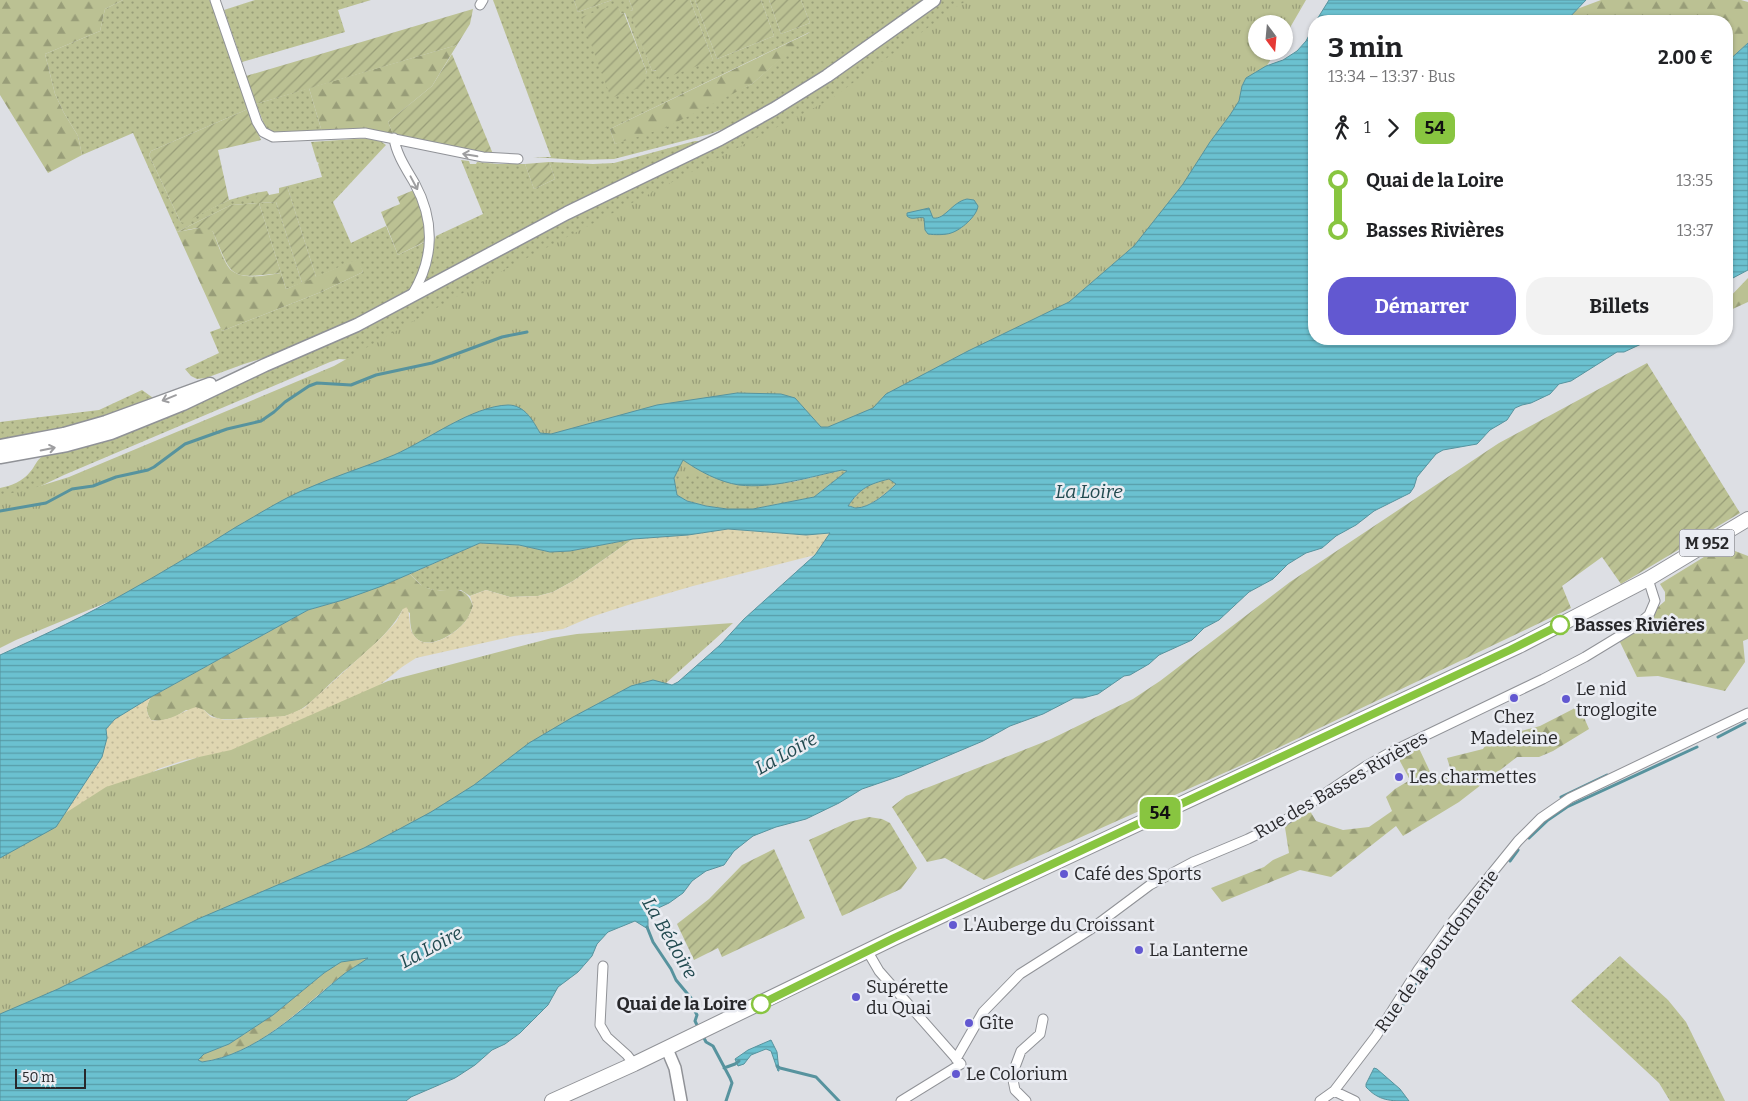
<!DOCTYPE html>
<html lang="fr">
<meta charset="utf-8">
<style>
:root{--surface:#fff;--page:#f2f2f2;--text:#202124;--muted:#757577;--accent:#6258d1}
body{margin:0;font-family:Bitter,serif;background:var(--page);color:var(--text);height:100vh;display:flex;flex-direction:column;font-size:19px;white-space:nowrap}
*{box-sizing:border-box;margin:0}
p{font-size:16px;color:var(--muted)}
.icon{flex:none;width:28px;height:28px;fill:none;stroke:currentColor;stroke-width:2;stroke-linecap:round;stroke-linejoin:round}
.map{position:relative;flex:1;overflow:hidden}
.sheet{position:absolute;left:1308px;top:15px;width:425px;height:330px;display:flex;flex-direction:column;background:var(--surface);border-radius:20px;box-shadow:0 1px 4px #0004}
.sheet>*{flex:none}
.badge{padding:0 10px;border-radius:8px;font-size:18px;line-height:32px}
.needle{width:32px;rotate:164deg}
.controls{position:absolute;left:1248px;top:15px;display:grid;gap:10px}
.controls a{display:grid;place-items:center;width:45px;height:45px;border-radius:50%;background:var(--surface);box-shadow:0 1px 4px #0004;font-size:25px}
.scale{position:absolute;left:15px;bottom:12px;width:71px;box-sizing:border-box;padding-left:5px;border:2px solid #28282b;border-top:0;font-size:14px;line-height:18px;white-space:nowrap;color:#28282b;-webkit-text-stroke:4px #eaecf2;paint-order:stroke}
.map>.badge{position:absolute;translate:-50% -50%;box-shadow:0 0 0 2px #fff}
.legs{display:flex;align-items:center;gap:8px;height:55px;padding:0 20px;font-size:16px}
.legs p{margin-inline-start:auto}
.headline{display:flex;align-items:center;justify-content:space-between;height:85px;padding:0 20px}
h1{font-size:28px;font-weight:700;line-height:38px}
.cta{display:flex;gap:10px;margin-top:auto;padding:10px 20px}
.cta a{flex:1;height:58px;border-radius:20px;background:var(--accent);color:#fff;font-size:20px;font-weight:700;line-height:58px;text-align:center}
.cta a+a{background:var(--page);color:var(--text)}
ul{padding:0 20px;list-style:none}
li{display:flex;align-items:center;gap:18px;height:50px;font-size:19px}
li i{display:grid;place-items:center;width:8px;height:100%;margin:0 6px;background:currentColor}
li i::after{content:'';width:12px;height:12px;margin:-6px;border:4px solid;border-radius:50%;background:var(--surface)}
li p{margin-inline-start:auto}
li:first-child i{background:linear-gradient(#0000 50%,currentColor 0)}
li:last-child i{background:linear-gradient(currentColor 50%,#0000 0)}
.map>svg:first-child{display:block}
</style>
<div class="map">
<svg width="1748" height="1101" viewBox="0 0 1748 1101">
<defs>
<pattern id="grass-dots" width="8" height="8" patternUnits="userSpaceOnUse" patternTransform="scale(1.25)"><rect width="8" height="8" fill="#bbc193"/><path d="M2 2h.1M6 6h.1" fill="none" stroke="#989d78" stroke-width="1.8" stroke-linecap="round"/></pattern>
<pattern id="forest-firs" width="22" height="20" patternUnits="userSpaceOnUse" patternTransform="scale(1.25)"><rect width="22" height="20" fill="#bbc193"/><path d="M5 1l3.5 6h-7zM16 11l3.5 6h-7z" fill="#989d78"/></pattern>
<pattern id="sand-dots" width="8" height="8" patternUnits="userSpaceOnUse" patternTransform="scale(1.25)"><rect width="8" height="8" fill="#dfd6b1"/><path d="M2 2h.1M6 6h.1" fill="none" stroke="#bfb898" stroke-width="1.8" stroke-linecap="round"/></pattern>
<pattern id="park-tufts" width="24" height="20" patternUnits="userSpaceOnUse" patternTransform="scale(1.25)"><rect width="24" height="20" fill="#bbc193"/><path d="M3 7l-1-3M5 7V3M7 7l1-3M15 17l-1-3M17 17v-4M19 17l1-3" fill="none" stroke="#989d78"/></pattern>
<pattern id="garden-furrows" width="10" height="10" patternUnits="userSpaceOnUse" patternTransform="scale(1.25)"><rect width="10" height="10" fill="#bbc193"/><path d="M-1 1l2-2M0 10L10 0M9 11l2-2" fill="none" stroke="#989d78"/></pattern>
<pattern id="water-rules" width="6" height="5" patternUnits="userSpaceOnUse" patternTransform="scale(1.25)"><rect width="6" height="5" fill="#6bc1d0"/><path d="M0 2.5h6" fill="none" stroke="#589da9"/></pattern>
</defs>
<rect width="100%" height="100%" fill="#dddfe4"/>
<!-- grass -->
<path fill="url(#grass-dots)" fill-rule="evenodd" d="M123 0H213L248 109 151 151 149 155 180 221 183 222 229 200 255 193 259 203 276 202 302 283 286 289 259 203 231 205 177 232 133 133 82 155 78 136 64 113 55 94 45 54 100 31 105 9Z
M255 0H371L338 10 345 32 242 62 224 10Z
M493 0H574L578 12 612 0H629L633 10 630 11 652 71 713 60 690 0H695L717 59 774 36 761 0H769L781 34 810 23 801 0H923L836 63 787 94 731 126 710 134 614 159 578 160 533 157H551ZM617 4 621 14 625 13 647 73 643 74ZM810 32 752 84 615 144 610 129Z
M941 0H987L973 33 353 360 339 359 330 362 64 475 24 494 0 500V488C11 486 23 481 30 472 35 467 36 460 43 456L336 341 414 302 527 240 702 152Z
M309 88 322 132C305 133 282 137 266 129L256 104Z
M369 138 379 140 386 145 333 202 351 243 386 226 398 255 429 240 428 247 411 291 379 308 286 351 244 364 206 378 197 379 191 376 185 369 219 353 210 332 221 328 222 331 321 292 363 272 357 260 316 277 287 186 322 177 318 164 319 163 317 162 311 142Z
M695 141H702L424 285 422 280 436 236 483 214 461 160 469 161 470 164H476L477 162 498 164H525L534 189 555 179 549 162 593 164 614 163Z
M142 390 156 400 77 425 0 443V422L99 410Z
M683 460 716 478 739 485 793 482 842 470 847 471 814 497 753 509H727L706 506 687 501 677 495 674 478Z
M889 479 896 484C887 492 870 508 856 508 853 508 851 506 848 506 861 488 868 484 889 479Z
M633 539 573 581 553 592 538 596 510 597 486 590 470 596 461 590H434L423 587 410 574 480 543 519 545 550 552 570 551Z
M1620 956 1668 1000 1686 1022 1725 1101H1670L1659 1083 1571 1001Z"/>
<!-- forest -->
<path fill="url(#forest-firs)" d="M0 0H123L105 9 100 31 45 54 55 94 64 113 78 136 82 155 48 173 0 95Z
M1601 0H1741L1748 2V43L1726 63V21H1566L1577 9Z
M813 31 752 84 665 128 615 144 610 129Z
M457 45 432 86 388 122 393 134 322 132 309 88Z
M199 228H208L213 232C217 241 224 264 231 270 244 281 266 275 281 273L286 289 358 259 363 272 321 292 222 331 177 232Z
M1748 278V302L1726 312V301Z
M1730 541 1735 551 1748 556V639L1743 641 1745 662 1725 691 1658 676 1637 677 1618 638 1636 626 1665 601V592L1660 584Z
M410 574C414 578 419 585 425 587 444 597 464 578 473 606 471 611 469 618 464 623 454 635 422 655 412 632 410 626 410 619 410 613L403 609C387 638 358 658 334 680 319 694 306 711 285 716 273 719 259 717 247 718 230 719 217 723 204 710H186L175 717 160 721 151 720C145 711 146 706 151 697L308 610 343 600Z
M1579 706 1589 729 1553 751 1539 757H1517L1459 802 1403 836 1396 826 1331 877 1300 870 1222 902 1211 888 1264 867 1273 860 1289 853 1284 821 1307 806 1316 821 1343 830 1369 827 1392 811 1386 797 1395 789 1410 780 1394 750 1415 740 1435 782 1452 774 1447 758 1483 749 1490 739 1540 726Z
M369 958C360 964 349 970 340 977 298 1010 258 1054 202 1062L198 1060 204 1054 229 1044 273 1015 324 973 341 961Z"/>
<!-- sand -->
<path fill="url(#sand-dots)" d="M728 529 806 535 830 533 815 555 693 586 628 605 591 617 563 629 514 636 416 658 402 667 359 702 231 752 185 760 158 769 56 827 102 757 107 738 106 729 115 719 151 697C146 706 145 711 151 720 168 723 180 712 196 707L204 710 211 717 225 720 285 716 304 708 381 638 396 622 403 609 407 607C411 616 408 626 413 634 425 654 454 635 464 623 468 619 471 611 473 606L470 596 486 590 510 597 538 596 553 592 573 581 633 539 688 535Z"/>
<!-- park -->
<path fill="url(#park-tufts)" d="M968 0H1306L1284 38V24H1256V51H1276L1208 161 1001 411 722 475 636 476 137 590 16 640 0 648V495L24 491 69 477 334 366 502 271 831 99 956 7Z
M733 623 426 898 0 1066V855L106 787 115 784 199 757 231 750 388 681 552 638 577 634Z"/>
<!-- garden -->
<path fill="url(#garden-furrows)" d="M574 0H612L578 12Z
M629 0H690L713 60 660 80 656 70 652 71 629 11 633 10Z
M695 0H761L774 36 717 59Z
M769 0H801L810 23 781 34Z
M617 4 621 14 624 13 647 73 643 75 647 85 611 98 581 17Z
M473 9 470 24 457 45 256 104 246 76Z
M452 54 493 154V155L393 134 388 122 432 86Z
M248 109 261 140 218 150 229 200 183 223 180 221 149 155 151 151Z
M549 162 555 179 534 189 525 164Z
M287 186 316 277 315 278 302 283 276 202 259 203 281 273C228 279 233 279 213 232 203 224 189 230 177 232L231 205 258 203 255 193 267 191 269 195 279 193V188Z
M414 190 421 207 426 241 398 255 381 212 400 204 397 197Z
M1647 363 1740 513 1621 584 1602 557 1562 586 1571 608 1253 760 992 877 984 880 945 858 927 862 892 807 906 796 1049 740 1133 699 1160 681 1290 582 1499 443Z
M869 817 882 819 890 823 917 868 901 889 842 916 809 840 849 822Z
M774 849 805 918 722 957 718 948 694 960 677 924 709 899 742 865Z"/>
<!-- water -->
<path fill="url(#water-rules)" stroke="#57939e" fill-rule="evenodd" d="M1329 0H1586L1566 21H1316Z
M1314 26V339H1652L1624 352H1617L1571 381 1559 384 1550 394 1531 403 1522 405 1515 408 1507 420 1490 430 1477 444 1443 450 1436 454 1417 477 1414 487 1410 493 1374 511 1356 525 1336 536 1322 548 1306 553 1288 564 1273 579 1249 592 1219 620 1204 628 1192 640 1159 655 1149 664 1130 675 1124 676 1098 694 1083 698H1074L1043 714 1010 726 983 741 900 776 862 789 839 803 806 819 776 827 753 836 734 851 724 865 706 871 692 881 683 893 669 903 656 909 648 917V929L635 921 608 932 597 944 592 956 578 972 558 987 548 1005 520 1033 505 1044 492 1050 475 1065 455 1078 411 1097 406 1101H0V1014L58 989 198 919 364 848 431 812 474 785 529 743 573 717 631 686 653 680 672 685 678 682 720 645 744 619 815 555 830 533 806 535 728 529 688 535 633 539 570 551 550 552 519 545 480 543 382 586 343 600 308 610 151 697 115 719 106 729 107 738 102 757 56 827 0 858V655C44 635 87 615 129 591 165 571 201 549 236 527 259 514 282 499 306 489 335 476 365 467 394 455 428 440 472 406 508 405 525 405 533 421 540 433L551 434 657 405 737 393 781 394 795 398 821 427H828L873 408 886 394 968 351 1069 302 1134 246 1183 184 1210 142 1230 115 1239 101 1242 86 1246 78 1266 66 1283 60 1297 51 1306 41ZM683 460C699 471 719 482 739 485 773 489 809 477 842 470L847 471 814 497 753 509H727L706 506 687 501 677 495 674 478ZM889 479 896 484C887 493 870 508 856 508 854 508 851 506 848 506 860 488 869 484 889 479ZM368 958C359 965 348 970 339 978 300 1011 255 1055 202 1062L198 1060 204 1054 229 1044 273 1015 324 973 341 962Z
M1748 43V270L1731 279 1726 287V63Z
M967 199 974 200 978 206C977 216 961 230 951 233 946 235 934 235 928 234L925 230 924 218C918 216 912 221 907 216V213L929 208 933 218C945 220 952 202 967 199Z
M771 1040 777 1052 779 1071H778L771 1051 766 1049 751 1055 744 1064 738 1066 735 1059 748 1050Z
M1374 1068 1377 1069 1400 1089 1409 1101C1390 1101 1379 1101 1366 1087V1084Z"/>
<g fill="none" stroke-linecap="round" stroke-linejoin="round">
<!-- stream -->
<path stroke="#57939e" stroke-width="3" d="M0 511 46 503 72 489 93 486 116 477 148 470 154 467 185 444 227 429 261 421 274 412 285 402 309 386 317 383 351 385 376 375 432 363 502 337 527 332
M1718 737 1745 723
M1561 797 1607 775
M1529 838 1548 820 1567 807 1697 747
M1510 861 1518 850
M1475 905 1495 879
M647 927 653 942 671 969 676 980 691 998 692 1006 697 1015 695 1021 699 1029
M1421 977 1466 916
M1396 1016 1417 982
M702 1034 706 1042 713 1046 730 1078 732 1083 726 1101
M777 1066 780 1068 816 1077 839 1101
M724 1068 735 1064 739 1061"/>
<!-- minor casing -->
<g stroke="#909297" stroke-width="11">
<path id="minor" d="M215 0 257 122 263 132 273 137 365 133 483 157 518 159
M480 5 483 0
M394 138C396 154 407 170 415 184 435 221 434 259 412 295
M868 952 879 971 961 1064 901 1101
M603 966 600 1025 607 1037 627 1055 634 1064
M956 1059 983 1012 1020 974 1091 929 1150 885 1193 862 1248 839 1284 821 1366 766 1391 752 1543 679 1585 657 1636 626 1649 615 1655 601 1648 579
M1334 1091 1355 1101
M1026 1101 1015 1090 1012 1075 1021 1051 1040 1034 1043 1019
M1320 1101 1334 1091 1376 1036 1418 970 1454 920 1518 841 1541 818 1570 798 1748 713"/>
</g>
<!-- tertiary casing -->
<g stroke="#909297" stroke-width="14">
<path id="tertiary" d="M667 1049 675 1068 681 1101"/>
</g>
<!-- secondary casing -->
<g stroke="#909297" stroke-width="15">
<path id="secondary" d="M0 446 64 434 106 422 210 384
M0 457 67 445 111 433 183 404 265 365 357 325 567 213 720 139 774 109 827 76 934 0"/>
</g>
<!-- primary casing -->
<g stroke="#909297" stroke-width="16">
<path id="primary" d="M552 1101 634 1064 894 938 1519 646 1648 579 1748 519"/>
</g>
<!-- minor -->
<use href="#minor" stroke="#fff" stroke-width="9"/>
<!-- tertiary -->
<use href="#tertiary" stroke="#fff" stroke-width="11"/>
<!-- secondary -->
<use href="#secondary" stroke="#fff" stroke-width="12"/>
<!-- primary -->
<use href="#primary" stroke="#fff" stroke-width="14"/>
</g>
<!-- one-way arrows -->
<defs><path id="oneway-shaft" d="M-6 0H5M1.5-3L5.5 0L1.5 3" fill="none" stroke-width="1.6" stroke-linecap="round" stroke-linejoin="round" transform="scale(1.25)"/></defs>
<g stroke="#9e9ea0">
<use href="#oneway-shaft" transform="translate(470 155) rotate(-170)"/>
<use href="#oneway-shaft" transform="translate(414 183) rotate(62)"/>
<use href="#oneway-shaft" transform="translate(169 398) rotate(158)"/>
<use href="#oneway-shaft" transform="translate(48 449) rotate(-12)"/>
</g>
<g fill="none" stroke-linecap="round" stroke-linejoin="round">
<!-- line-1 casing -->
<g stroke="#fff" stroke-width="11">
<path id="line-1" d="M761 1004 894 938 1510 650 1560 625"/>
</g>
<!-- line-1 -->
<use href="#line-1" stroke="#88c540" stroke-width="8"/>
</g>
<!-- markers -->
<g fill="#fff" stroke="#88c540" stroke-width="2.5">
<circle cx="1560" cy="625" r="9"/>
<circle cx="761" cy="1004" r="9"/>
</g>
<g fill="#6258d1" stroke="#eaecf2" stroke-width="2">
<circle cx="1514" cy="698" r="5"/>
<circle cx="1566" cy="699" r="5"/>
<circle cx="1399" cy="777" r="5"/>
<circle cx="1064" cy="874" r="5"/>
<circle cx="953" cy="925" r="5"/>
<circle cx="1139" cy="950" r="5"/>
<circle cx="856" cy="997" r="5"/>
<circle cx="969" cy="1023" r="5"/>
<circle cx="956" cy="1074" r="5"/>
</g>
<g text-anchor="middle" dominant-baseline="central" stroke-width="5" stroke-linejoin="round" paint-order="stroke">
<!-- shield labels -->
<rect fill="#eaecf2" stroke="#626367" stroke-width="1" x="1679.5" y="529.5" width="55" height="27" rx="4"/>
<g font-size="16" font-weight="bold" fill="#28282b">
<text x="1707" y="543">M 952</text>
</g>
<!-- stop labels -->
<g font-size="18" font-weight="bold" fill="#28282b" stroke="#eaecf2" text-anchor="start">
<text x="1574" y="625">Basses Rivières</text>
<text x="747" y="1004" text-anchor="end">Quai de la Loire</text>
</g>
<!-- poi labels -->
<g font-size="18" fill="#28282b" stroke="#eaecf2" text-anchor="start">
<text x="1576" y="689">Le nid<tspan x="1576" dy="21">troglogite</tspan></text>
<text x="1514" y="717" text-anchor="middle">Chez<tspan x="1514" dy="21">Madeleine</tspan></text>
<text x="1409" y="777">Les charmettes</text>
<text x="1074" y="874">Café des Sports</text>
<text x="963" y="925">L'Auberge du Croissant</text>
<text x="1149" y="950">La Lanterne</text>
<text x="866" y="987">Supérette<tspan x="866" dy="21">du Quai</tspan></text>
<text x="979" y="1023">Gîte</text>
<text x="966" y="1074">Le Colorium</text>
</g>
<!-- street labels -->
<g font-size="18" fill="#28282b" stroke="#eaecf2">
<text transform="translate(1341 785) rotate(-30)">Rue des Basses Rivières</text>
<text transform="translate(1437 951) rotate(-54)">Rue de la Bourdonnerie</text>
</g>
<!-- water labels -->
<g font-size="19" font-style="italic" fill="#224a50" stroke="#eaecf2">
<text x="1089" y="491">La Loire</text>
<text transform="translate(786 753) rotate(-29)">La Loire</text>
<text transform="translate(670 938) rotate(60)">La Bédoire</text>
<text transform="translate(431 947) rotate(-28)">La Loire</text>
</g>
</g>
</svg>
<div class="controls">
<a><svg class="needle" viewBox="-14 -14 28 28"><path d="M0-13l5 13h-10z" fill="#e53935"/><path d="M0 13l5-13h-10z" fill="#757577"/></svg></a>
</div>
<div class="scale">50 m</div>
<b class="badge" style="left:1160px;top:813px;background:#88c540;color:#111">54</b>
<section class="sheet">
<div class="headline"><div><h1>3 min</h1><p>13:34 – 13:37 · Bus</p></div><b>2.00 €</b></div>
<div class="legs"><svg class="icon" aria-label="walk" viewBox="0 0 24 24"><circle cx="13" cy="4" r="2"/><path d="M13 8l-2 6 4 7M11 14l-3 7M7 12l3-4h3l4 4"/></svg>1<svg class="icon" aria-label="forward" viewBox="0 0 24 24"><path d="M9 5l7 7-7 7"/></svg><b class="badge" style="background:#88c540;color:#111">54</b></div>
<ul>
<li><i style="color:#88c540"></i><b>Quai de la Loire</b><p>13:35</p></li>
<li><i style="color:#88c540"></i><b>Basses Rivières</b><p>13:37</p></li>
</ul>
<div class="cta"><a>Démarrer</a><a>Billets</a></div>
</section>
</div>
